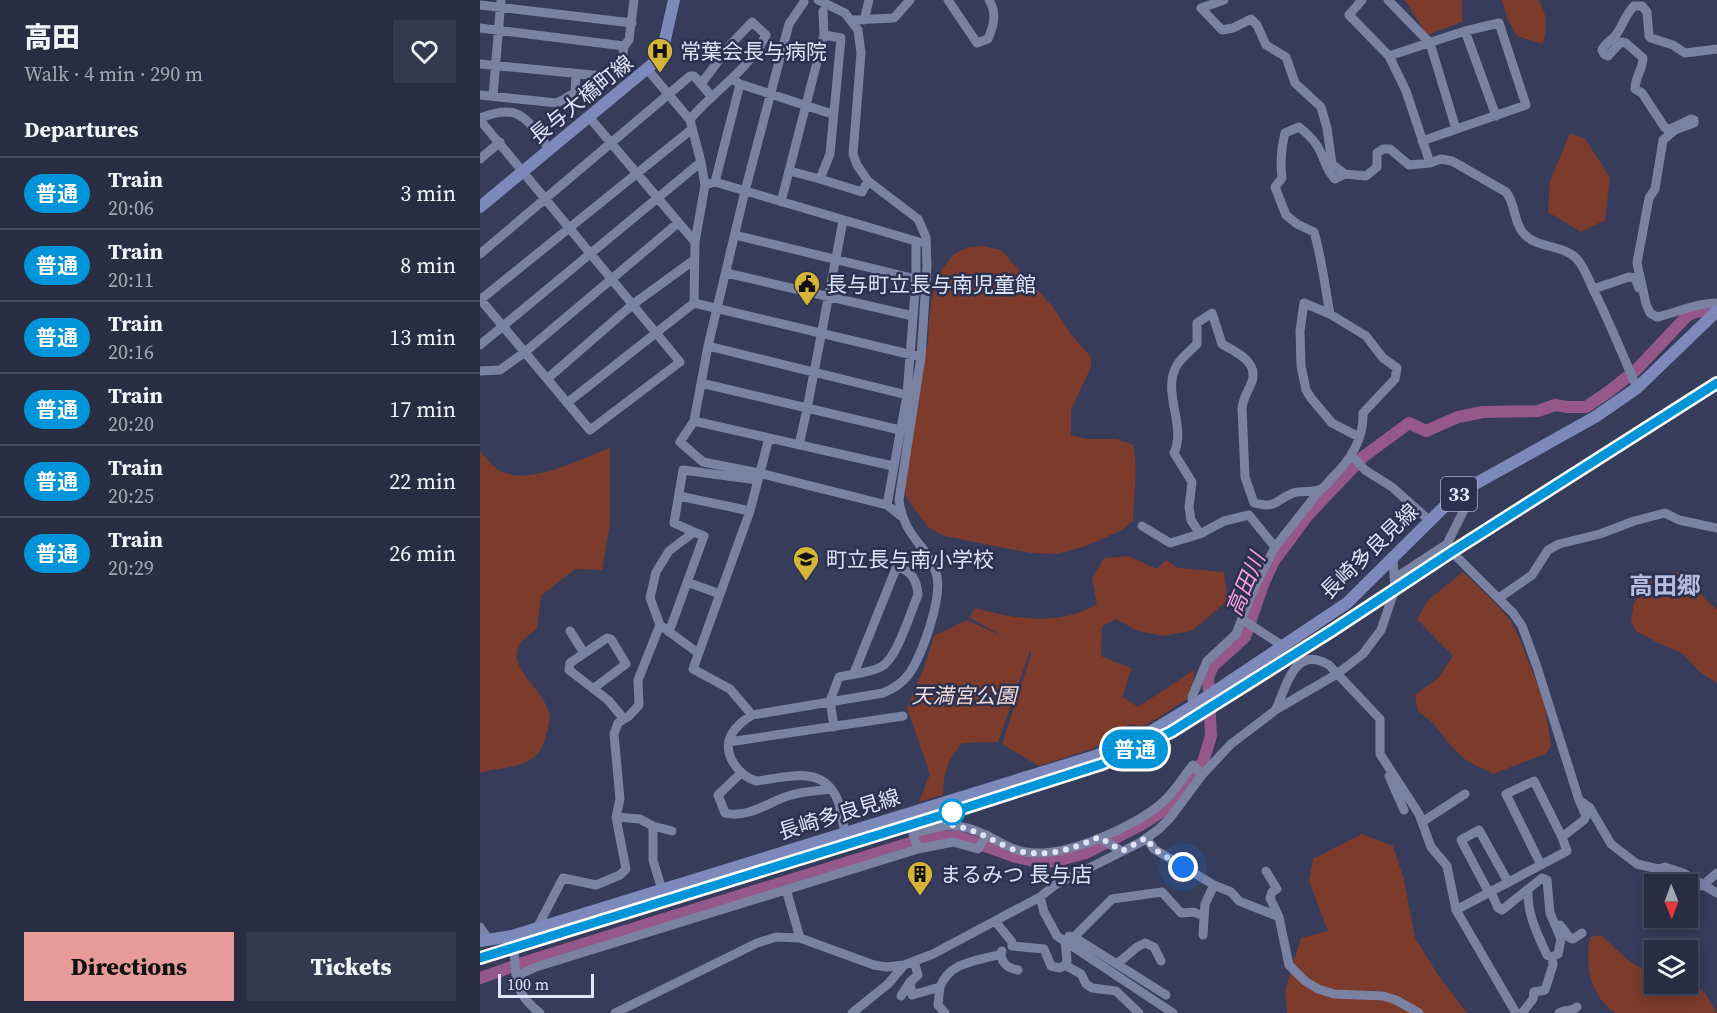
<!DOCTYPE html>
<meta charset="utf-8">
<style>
:root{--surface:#282d44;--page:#34394f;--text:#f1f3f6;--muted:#a5a8b2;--line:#44495d;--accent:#e69b98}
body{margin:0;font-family:"Source Serif 4","Noto Sans JP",serif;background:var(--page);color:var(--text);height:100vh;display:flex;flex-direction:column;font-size:22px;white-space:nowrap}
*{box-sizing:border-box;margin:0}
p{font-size:20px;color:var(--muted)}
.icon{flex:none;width:33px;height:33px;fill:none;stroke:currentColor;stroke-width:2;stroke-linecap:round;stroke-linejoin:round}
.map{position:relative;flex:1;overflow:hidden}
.side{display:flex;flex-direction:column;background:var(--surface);width:480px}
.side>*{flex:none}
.badge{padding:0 12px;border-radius:20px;font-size:21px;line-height:39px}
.needle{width:39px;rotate:179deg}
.controls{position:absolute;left:1164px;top:874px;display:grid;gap:12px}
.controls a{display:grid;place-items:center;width:54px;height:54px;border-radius:0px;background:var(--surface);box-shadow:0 3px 15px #0003,0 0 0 2px var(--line);font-size:30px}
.scale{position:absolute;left:18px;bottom:15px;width:96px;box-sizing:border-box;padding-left:6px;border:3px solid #dfe4f7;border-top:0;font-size:16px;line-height:21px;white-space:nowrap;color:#dfe4f7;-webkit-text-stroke:4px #2c314f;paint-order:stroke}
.you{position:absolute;width:30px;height:30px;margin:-15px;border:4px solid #fff;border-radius:50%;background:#1a73e8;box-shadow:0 0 0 9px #1a73e833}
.map>.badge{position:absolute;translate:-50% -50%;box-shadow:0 0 0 3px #fff}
h2{padding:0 24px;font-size:22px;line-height:54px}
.round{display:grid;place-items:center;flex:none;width:63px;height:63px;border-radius:0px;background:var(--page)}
.headline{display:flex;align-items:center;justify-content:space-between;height:102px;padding:0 24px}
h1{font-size:28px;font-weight:800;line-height:45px}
.cta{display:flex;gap:12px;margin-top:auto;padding:12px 24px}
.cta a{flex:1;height:69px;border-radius:0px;background:var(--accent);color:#111;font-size:24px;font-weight:800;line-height:69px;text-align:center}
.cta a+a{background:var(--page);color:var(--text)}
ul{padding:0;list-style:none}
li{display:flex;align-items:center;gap:18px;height:72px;padding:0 24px;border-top:2px solid var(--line)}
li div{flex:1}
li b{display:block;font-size:22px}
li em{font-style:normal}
li .badge{min-width:66px;font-weight:700;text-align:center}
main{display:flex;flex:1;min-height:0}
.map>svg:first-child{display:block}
</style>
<main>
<section class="side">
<div class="headline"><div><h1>高田</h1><p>Walk · 4 min · 290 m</p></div><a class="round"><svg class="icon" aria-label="heart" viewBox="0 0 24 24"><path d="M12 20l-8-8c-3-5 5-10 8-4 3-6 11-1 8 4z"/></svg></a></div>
<h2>Departures</h2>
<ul>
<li><span class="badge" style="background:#0095d9;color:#fff">普通</span><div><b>Train</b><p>20:06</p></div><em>3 min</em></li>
<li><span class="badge" style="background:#0095d9;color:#fff">普通</span><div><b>Train</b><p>20:11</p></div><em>8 min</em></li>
<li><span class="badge" style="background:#0095d9;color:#fff">普通</span><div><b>Train</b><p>20:16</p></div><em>13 min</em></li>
<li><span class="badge" style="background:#0095d9;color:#fff">普通</span><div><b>Train</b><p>20:20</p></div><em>17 min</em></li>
<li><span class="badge" style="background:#0095d9;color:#fff">普通</span><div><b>Train</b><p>20:25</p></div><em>22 min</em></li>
<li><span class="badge" style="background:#0095d9;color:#fff">普通</span><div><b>Train</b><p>20:29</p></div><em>26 min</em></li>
</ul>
<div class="cta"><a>Directions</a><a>Tickets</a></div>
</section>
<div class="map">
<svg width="1237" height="1013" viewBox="0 0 1237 1013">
<rect width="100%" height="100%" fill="#363c5a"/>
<!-- green -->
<path fill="#7c3b2b" d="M925 0H982V22L947 35Z
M1022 0H1058C1068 14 1067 28 1063 44L1037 36 1027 18Z
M1090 133 1105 139 1130 177 1125 220 1101 232 1068 212 1070 181Z
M503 246 521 250 573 307 589 332 611 357V367L591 410V435L606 439H637L653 445C659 470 653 496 653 521L642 530 606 546 578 554 551 553 464 536 448 527 426 497 424 470 434 379 448 344 449 318 453 292 462 269 474 254 489 247Z
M130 448V523L122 570 95 569 61 596 57 629C9 659 60 681 69 712 71 719 68 728 66 735 64 743 60 753 53 758 39 769 16 767 0 773V451C7 459 14 469 25 473 53 484 103 458 130 448Z
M648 556 677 569 686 560 698 568 744 572 748 600 712 631 683 636 658 631 636 619 622 626 621 656 653 669 649 674 643 697 658 707 714 670V678L707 699 678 718 663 726 649 724 612 749 559 766 522 744 551 655 550 651 518 742 482 743C467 761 464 771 463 795L439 802 450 774 427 708 445 665 454 636 487 620 524 637 489 617 495 608C537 619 578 627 617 604L612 578 624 558Z
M983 572 1013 601 1031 621 1041 642 1064 701 1071 746 1065 754 1013 774 987 761 972 747 954 724 938 711 935 695 958 678 973 656 937 619 948 600Z
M1201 572C1214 584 1222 599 1237 609V683L1220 672 1202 653 1178 643 1156 631 1151 620 1154 602 1169 590 1171 574Z
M882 834 913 846 924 880 935 938 960 978 987 1013H807L805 991 821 938 848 931 829 881 833 859Z
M1121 935C1137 950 1153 968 1174 972V984H1208V980L1225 993 1237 1013H1135C1110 995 1105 966 1110 937Z"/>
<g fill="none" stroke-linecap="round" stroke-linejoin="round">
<!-- river -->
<path stroke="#965789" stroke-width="12" d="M0 978 42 963 446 838 477 836 536 857 559 862 576 861 606 853 661 825 686 809 723 762 731 736 728 677 733 666 765 637 784 582 794 561 828 515 883 457 929 423 946 431 978 417 1003 412 1058 411 1075 405 1087 407H1106L1128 392 1156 370 1207 316 1215 312 1237 309"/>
<!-- minor -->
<path stroke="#7a82a4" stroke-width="9" d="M338 0 365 13 378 30 381 53 373 154 377 165 388 181 438 219 446 237 447 266 441 357 419 500C424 538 446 543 456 573 464 595 442 655 429 674 423 682 413 689 403 693L272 715C263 721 256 726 251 735 242 754 258 775 276 781 306 778 343 763 358 801 361 811 363 823 365 833
M468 0 497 43 508 39C514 25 517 13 509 0
M744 0 721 8 742 30 753 28 771 19 777 25 786 45 806 57 815 83 841 107 847 128 852 164 865 174
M882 0 869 15 909 56 926 91 950 163
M908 0 950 43 976 129
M324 2 309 24 265 191 228 346 214 421 200 442 223 462 279 473 407 505 421 516
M0 5 152 23
M372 20 414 18 430 0
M384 20 389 0
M0 28 144 46
M985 31 1016 116
M1237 49 1205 53 1193 45 1171 38 1169 36 1167 12 1162 6H1154C1145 15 1143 25 1136 35 1131 41 1125 43 1122 50L1124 54 1128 56 1141 42 1146 43 1163 58C1163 69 1155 77 1155 89L1162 93 1185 128 1190 129 1211 119 1214 120V123L1195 130 1183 140 1175 189 1169 198 1157 263 1166 304 1170 313 1177 317C1198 312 1216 303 1237 303
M909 56 985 31 1019 23 1046 105 942 141
M0 64 133 77 141 72 144 46 149 40 154 0
M168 70 210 120 221 162 225 185 215 242 214 303 441 357
M260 84 352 114
M0 95 77 103 95 93 96 74
M13 96 21 0
M109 117 215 242
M0 118C41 102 46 119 69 149
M0 120 200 362 110 430 0 299
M210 120C217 110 227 102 236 93 255 76 275 58 286 35L272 22 251 44 221 84 232 97
M0 159 20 142
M310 171 340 179 350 154 361 38 344 35
M340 179 382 192 388 181
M235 182 260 84 252 79
M225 185 235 182 439 242
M301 202 344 35 343 11
M255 235 436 279
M0 254 210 76H214L221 84
M246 273 433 316
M1113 289 1149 277 1155 278 1159 288
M0 300 212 129
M850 314C845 287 842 259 834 232L817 224 806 215 795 187 802 178C800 162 801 149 805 133L819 127C828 134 837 143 841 153 846 164 847 171 855 179L865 174 886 176 897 167V153L903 149H910L929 165 950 163 961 159 972 161 1026 192C1036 204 1033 222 1044 234 1058 249 1083 244 1097 259 1105 268 1109 281 1114 291 1130 323 1143 356 1157 388
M0 345 221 162
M228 346 427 395
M0 371 20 370 45 352 198 223
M67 379 152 305 214 260
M221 383 420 430
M87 403 214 303
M214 421 413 466
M319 445 327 409 363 221
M872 456 885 470 912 487 949 520
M199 496 270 511
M407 505 427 395 436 279V241
M662 526 690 543 720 534 744 521 769 515 795 547
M720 534 711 520 709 507 712 482 694 453C707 426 681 392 697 365 702 357 710 351 717 344V323L732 313 742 344C754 351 775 360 773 377 772 386 763 396 762 408L765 477 774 503C797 509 795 500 813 493 821 490 833 493 841 489 845 487 848 482 851 479 870 461 884 440 883 413L915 379 917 368 903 358 886 336 850 314 824 303 820 331 821 366 826 390 831 398 852 423 879 437
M967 544 977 557 1033 613 1042 626 1057 667 1099 800 1106 816 1104 820 1082 837 1087 851 976 910
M915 578 967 544 986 506V489
M207 582 240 594
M1019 598 1052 575 1068 550 1079 544 1120 534 1154 521 1185 513 1199 520 1237 528
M763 620 803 646
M90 631 104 653
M189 632 224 536 214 532
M218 653 180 625 170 598 176 572 189 551 214 532 194 523 203 470 277 480
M114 688 146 664 131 639 127 638 90 663 89 670 128 700 144 719
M713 706 712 697 727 661 756 634 771 595 795 547 840 490
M796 709C807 685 815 644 849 665L900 719V754L939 814 951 847 967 866 976 910 1036 1013
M272 715 250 689 213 669 270 511 289 438
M354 727 350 701 359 677C372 674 389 673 401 667 417 659 430 613 438 595 437 580 432 572 417 566L374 673
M249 742 423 716
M261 773 238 795 245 813C267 819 289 802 308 796 322 791 337 791 351 789
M909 776 924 810
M1099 800 1110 808 1131 844 1157 864 1178 869 1185 867 1203 873 1237 893
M136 817 160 819 173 826V860L182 890
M942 822 985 794
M173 826 192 831
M619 838 642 851
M666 838 674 849 734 885 751 892 759 901 799 917 809 965 825 981 838 989 854 994 903 996 916 1000 939 1013
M438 849 433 834C465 824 476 821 508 836 521 842 531 850 545 852 583 859 656 827 684 801 695 791 703 777 713 765L722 775
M1061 865 1026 794 1054 781 1082 837
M786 871 797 889 792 892 790 898 799 917
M1222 886 1237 873
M306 889 320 938
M1011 892 1018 908 1022 910 1062 878 1067 880 1070 913 1081 939 1078 954 1072 957 1067 955C1057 933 1047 914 1048 890
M1009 893 981 840 999 830 1028 882
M560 897 564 912 577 936 693 1013
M515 921 532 942V946L564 949 571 966 580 968 585 965 587 961 585 941
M1080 925 1090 938 1093 939 1102 933
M0 927 9 940
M57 928 83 878 116 885 140 875 146 869 136 817 140 799 134 734 138 723 149 716 159 705 158 680 180 625
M723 935 725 904 734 885
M32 936C39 971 27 988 60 1013
M589 936 597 939 686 995
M593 938 632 899 682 892 701 913 714 912 723 916
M522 951 521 952C521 963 527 968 538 970
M434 961 438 975 430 982 432 995 460 987C470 961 498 961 521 954
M637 964 657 947 665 943 674 947 681 961
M585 965 601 974 606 984 612 988 636 991 659 1013
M35 982 41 974 56 967 438 849 473 842 498 849 507 835
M460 987 458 1005 465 1013
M421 996 430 982
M135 1013 277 943 296 937 320 938 394 965 407 967 424 965 453 954 560 897 575 885 661 842 679 829 690 818 722 775 751 744 797 709 857 674 883 654 901 630 915 589 913 559
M372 1013 408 984 424 965
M1042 1013 1053 999 1054 992 1065 990 1073 965 1072 957
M1079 1013C1085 1009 1091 1012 1097 1007"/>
<!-- major -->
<path stroke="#7d88bb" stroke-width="12" d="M0 207 181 57 194 0
M0 941 32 936 615 756 667 734 713 706 867 603 965 506 986 489 1115 417 1157 388 1237 311"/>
<!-- rail -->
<path stroke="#b0b5cb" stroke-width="2" stroke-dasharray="12 6" stroke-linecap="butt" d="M0 958 472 812 622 763 653 750 691 732 853 630 973 551 1237 383"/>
</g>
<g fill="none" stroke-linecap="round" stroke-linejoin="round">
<!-- line casing -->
<g stroke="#fff" stroke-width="14">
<path id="line" d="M0 958 472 812 622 764 653 750 691 732 853 630 973 551 1237 383"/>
</g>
<!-- line -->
<use href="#line" stroke="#0095d9" stroke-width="9"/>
<!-- walk -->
<path stroke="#dfe4f7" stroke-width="6" stroke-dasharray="0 10.8" d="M472 812 465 824C490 827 504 836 525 846 557 861 589 851 619 837L642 851 666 838 674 849 703 867"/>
</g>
<!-- icons -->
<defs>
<g id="hospital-pin" transform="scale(1.35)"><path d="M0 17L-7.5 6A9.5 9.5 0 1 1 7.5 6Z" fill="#d5b535" stroke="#2c314f"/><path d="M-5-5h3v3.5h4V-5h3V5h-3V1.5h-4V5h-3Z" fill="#111"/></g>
<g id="civic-pin" transform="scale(1.35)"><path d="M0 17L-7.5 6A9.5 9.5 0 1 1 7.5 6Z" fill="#d5b535" stroke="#2c314f"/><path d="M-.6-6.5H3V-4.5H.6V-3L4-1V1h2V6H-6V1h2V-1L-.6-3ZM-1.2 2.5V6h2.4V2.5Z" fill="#111"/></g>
<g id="school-pin" transform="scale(1.35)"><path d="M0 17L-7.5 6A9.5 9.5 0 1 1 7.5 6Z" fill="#d5b535" stroke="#2c314f"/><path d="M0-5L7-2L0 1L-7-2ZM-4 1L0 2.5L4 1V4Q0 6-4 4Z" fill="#111"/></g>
<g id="building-pin" transform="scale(1.35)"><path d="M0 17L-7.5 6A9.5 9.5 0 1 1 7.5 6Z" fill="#d5b535" stroke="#2c314f"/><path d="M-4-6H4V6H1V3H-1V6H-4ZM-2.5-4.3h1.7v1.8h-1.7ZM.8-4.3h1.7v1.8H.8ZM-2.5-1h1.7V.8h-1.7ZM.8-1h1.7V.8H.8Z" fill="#111"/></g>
</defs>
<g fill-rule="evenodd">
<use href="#hospital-pin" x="180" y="51"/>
<use href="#civic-pin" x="327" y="284"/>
<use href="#school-pin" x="326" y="559"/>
<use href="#building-pin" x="440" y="874"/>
</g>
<!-- markers -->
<circle fill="#fff" stroke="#0095d9" stroke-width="3" cx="472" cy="812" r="12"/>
<g text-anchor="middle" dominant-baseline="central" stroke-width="5" stroke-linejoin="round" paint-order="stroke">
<!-- shield labels -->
<rect fill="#2c314f" stroke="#a9aec5" stroke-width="1.5" x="961" y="477" width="36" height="34" rx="4.5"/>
<g font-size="20" font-weight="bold" fill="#dfe4f7">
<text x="979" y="494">33</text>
</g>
<!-- poi labels -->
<g font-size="21" fill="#dfe4f7" stroke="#2c314f" text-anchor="start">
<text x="200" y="51">常葉会長与病院</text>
<text x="346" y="284">長与町立長与南児童館</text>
<text x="346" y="559">町立長与南小学校</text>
<text x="460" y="874">まるみつ 長与店</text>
</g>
<!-- street labels -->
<g font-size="21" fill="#dfe4f7" stroke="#2c314f">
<text transform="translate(101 99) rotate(-39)">長与大橋町線</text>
<text transform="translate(889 551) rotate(-44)">長崎多良見線</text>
<text transform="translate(359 814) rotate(-17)">長崎多良見線</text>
</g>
<!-- park labels -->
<g font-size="21" font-style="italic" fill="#f3dbd5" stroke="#2c314f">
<text x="484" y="695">天満宮公園</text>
</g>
<!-- water labels -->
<g font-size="22" font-style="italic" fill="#f79ee4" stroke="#2c314f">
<text transform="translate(765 584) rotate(-67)">高田川</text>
</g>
<!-- quarter labels -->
<g font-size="24" font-weight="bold" fill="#b4bce1" stroke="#2c314f">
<text x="1185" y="585">高田郷</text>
</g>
</g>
</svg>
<div class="controls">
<a><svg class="needle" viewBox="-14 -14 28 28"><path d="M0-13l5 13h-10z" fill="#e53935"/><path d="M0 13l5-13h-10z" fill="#a5a8b2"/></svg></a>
<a><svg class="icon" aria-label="layers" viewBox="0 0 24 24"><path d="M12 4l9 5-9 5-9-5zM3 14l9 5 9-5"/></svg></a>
</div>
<div class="scale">100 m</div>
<div class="you" style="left:703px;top:867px"></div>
<b class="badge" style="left:655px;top:749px;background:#0095d9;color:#fff">普通</b>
</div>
</main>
